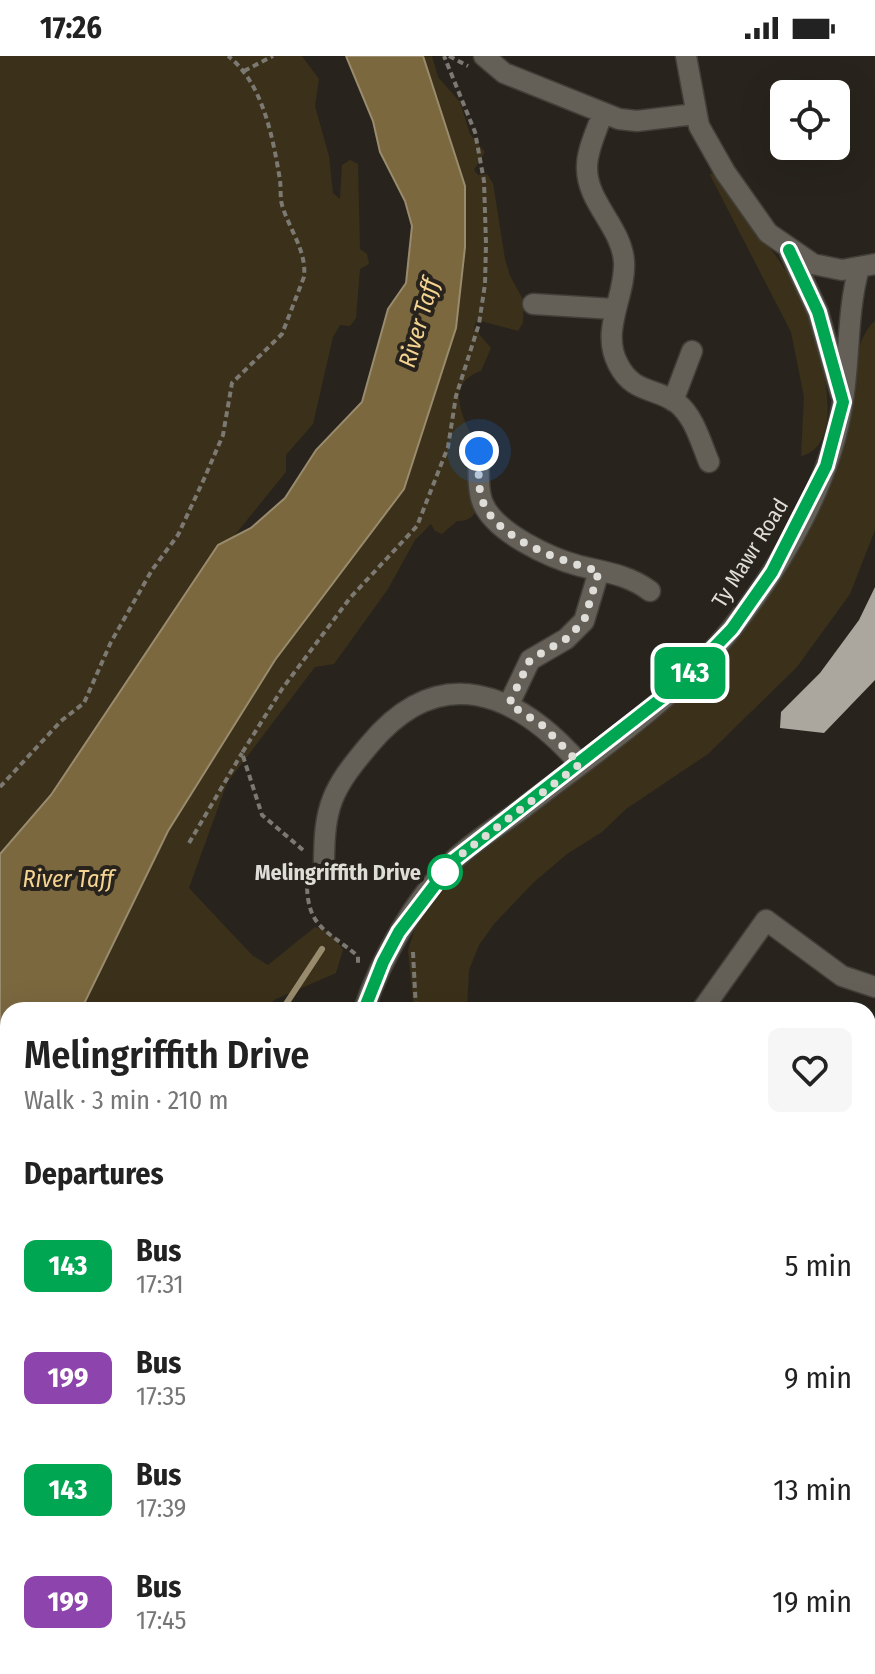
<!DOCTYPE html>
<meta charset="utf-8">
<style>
:root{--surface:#fff;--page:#f6f6f6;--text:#222;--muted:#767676}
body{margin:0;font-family:"Fira Sans Condensed",sans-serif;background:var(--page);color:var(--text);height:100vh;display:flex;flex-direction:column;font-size:30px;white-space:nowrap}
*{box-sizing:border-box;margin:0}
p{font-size:26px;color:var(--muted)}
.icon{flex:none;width:44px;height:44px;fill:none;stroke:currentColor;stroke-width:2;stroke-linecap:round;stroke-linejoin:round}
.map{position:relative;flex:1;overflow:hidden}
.details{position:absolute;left:0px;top:946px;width:876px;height:672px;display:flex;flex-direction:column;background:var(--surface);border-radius:24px 24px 0 0;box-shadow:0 8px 32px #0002}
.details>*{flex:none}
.badge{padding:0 16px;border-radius:12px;font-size:28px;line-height:52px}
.controls{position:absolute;left:770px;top:24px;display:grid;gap:16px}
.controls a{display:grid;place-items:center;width:80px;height:80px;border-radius:12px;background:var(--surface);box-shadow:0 8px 32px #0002;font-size:40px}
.you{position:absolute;width:40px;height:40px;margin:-20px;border:6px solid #fff;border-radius:50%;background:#1a73e8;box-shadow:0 0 0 12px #1a73e833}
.map>.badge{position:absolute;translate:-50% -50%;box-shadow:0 0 0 4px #fff}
h2{padding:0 24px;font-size:30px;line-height:72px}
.round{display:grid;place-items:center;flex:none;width:84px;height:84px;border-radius:12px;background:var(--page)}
.summary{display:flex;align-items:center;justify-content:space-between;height:136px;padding:0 24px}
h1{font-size:38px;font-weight:600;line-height:60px}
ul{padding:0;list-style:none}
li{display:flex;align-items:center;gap:24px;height:112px;padding:0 24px}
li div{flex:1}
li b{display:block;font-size:30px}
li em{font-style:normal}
li .badge{min-width:88px;font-weight:700;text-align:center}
.status{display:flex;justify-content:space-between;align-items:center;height:56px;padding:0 40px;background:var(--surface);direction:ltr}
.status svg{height:22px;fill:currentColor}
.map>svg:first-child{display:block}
</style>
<div class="status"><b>17:26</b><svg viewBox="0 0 49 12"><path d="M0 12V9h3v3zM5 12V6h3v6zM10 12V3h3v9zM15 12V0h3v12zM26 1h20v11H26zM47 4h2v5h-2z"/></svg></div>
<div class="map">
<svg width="875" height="1618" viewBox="0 0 875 1618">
<rect width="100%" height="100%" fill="#28241d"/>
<!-- built -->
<path fill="#302a1d" d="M196 1610H340L354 1618H210Z"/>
<!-- green -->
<path fill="#3b3019" d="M0 0H302L319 23 315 50 329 100 333 137 340 143 342 109 350 104 358 108 360 193 367 198 369 208 360 213 356 262 350 270 340 269 333 281 313 368 286 399V416L234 480 202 546 0 823Z
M405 0H432L438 21 460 46 470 78 485 96 474 114 478 119 487 118 493 127 505 203 510 220 524 245 523 267 518 275 477 264 474 272 491 292 481 315C441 329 466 367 478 393L468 408C483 422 487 467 457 465L442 478 435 475 431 468 415 484 388 533 334 608 315 611 227 727 189 832 253 900 268 909 315 871 330 876 343 894 336 917 274 944 266 954H81L168 775 426 315Z
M712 117C737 151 778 197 796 232 813 265 855 388 801 400L804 341 791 276 710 119Z
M875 265V474L850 538 797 611 708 698 626 753 602 776 567 798 533 827 494 868 479 889 469 914 467 954H414L408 894 416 869 429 847 456 817 522 757 652 661 826 432C833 416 841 401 845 385 852 353 849 286 875 265Z
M8 1060V1436L0 1432V1071Z
M0 1485 8 1490V1610H196L210 1618H0Z"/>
<!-- water -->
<path fill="#7b683f" stroke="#998b6d" stroke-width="2" d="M346 0H423L465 130V191L456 272 404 433 275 604 168 775 81 954H8V1060L0 1071V798L51 739 218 489 251 472 285 442 316 394 362 346 388 253 406 227 412 170 405 145 380 96 373 65Z"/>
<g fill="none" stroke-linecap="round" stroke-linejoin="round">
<!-- stream -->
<path stroke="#998b6d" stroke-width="6" d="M282 954 322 893
M0 1333 8 1325"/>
</g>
<!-- building -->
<path fill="#aba79e" d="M875 531V624L824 677 780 672 781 656 820 617 859 564Z"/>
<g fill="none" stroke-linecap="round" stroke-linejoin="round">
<!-- minor casing -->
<g stroke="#423f39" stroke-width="23">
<path id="minor" d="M484 0 504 17 619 63 637 65 695 58
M686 0 699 70 725 116 768 177 813 208 842 214 875 208
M602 58C597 75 587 93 587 111 586 146 622 171 624 206 626 240 600 274 618 308 633 338 655 331 677 347 694 360 701 387 709 406
M790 196 818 256 841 338
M533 248 614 253
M673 345 692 295
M479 395C479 412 477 430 482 445 493 476 550 502 580 510 605 516 629 519 650 535
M509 648 530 604 566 583 584 565 599 515
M324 810C324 750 331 734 370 688 440 604 517 636 580 708
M364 954C381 902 415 843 454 804 474 785 500 769 522 753 594 697 676 643 733 571 783 507 832 425 843 344 850 299 847 255 859 212
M702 954 766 864 842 920 875 931
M874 1227 875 1228
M868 1422 875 1425
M868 1501 875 1505
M567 1616 574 1618
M626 1618 629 1610"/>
</g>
<!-- path -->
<path stroke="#7c7973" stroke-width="4" stroke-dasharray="6 4" stroke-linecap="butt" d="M449 0 468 10
M244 15 273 0
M0 731 61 665 84 647 111 586 152 514 178 479 204 423 223 379 232 327 282 278 304 221C307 195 289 173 282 149 280 142 281 132 280 124 273 82 263 27 228 0
M189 787 242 697
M303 794 262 759 242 697 282 633 350 542 417 470 448 391 456 340 479 268 485 228 486 188 484 125 475 76 444 0
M307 822C306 871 324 872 358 900V910
M413 896 416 954
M0 1378 8 1367
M0 1550H8
M58 1610 60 1618"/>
<!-- minor -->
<use href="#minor" stroke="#646058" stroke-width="20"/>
<!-- rail casing -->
<g stroke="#97948f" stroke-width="9">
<path id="rail" d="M0 1440 8 1446
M248 1610 262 1618
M270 1610 284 1618"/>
</g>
<!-- rail -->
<use href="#rail" stroke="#28241d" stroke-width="6" stroke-dasharray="18" stroke-linecap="butt"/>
</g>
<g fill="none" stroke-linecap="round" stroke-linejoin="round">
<!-- line casing -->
<g stroke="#fff" stroke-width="18">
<path id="line" d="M364 954 383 906 399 876 454 804 676 631 732 573 772 516 826 410 843 346 818 256 789 194"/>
</g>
<!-- line -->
<use href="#line" stroke="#00a651" stroke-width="12"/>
<!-- walk -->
<path stroke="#dfddd8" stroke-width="8" stroke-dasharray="0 14.4" d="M445 816 440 823 454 804 580 708 542 669 509 648 530 604 566 583 584 565 599 515C564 506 497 484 483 446 477 430 479 412 479 395"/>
</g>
<!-- markers -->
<circle fill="#fff" stroke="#00a651" stroke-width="4" cx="445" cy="816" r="16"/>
<g text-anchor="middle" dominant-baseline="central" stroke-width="8" stroke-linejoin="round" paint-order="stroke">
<!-- street labels -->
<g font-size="22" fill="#dfddd8" stroke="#28241d">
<text transform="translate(750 497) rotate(-58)">Ty Mawr Road</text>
</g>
<!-- stop labels -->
<g font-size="22" font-weight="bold" fill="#dfddd8" stroke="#28241d" text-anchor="end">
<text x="421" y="816">Melingriffith Drive</text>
</g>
<!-- water labels -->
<g font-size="24" font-style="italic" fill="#f5d491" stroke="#28241d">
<text transform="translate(419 267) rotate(-74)">River Taff</text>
<text x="68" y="823">River Taff</text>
</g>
</g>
</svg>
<div class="controls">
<a><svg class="icon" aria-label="locate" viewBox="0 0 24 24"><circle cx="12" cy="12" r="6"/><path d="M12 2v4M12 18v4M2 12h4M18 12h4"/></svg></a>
</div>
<div class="you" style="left:479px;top:395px"></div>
<b class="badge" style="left:690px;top:617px;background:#00a651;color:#fff">143</b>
<section class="details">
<div class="summary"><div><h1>Melingriffith Drive</h1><p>Walk · 3 min · 210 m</p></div><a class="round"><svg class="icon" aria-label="heart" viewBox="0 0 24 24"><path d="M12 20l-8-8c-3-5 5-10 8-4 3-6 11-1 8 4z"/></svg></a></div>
<h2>Departures</h2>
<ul>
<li><span class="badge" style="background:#00a651;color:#fff">143</span><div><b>Bus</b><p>17:31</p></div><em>5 min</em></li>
<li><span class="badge" style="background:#8e44ad;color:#fff">199</span><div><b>Bus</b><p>17:35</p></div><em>9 min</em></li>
<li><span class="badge" style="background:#00a651;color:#fff">143</span><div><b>Bus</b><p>17:39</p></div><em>13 min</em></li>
<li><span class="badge" style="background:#8e44ad;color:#fff">199</span><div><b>Bus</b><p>17:45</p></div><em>19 min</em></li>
</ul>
</section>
</div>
